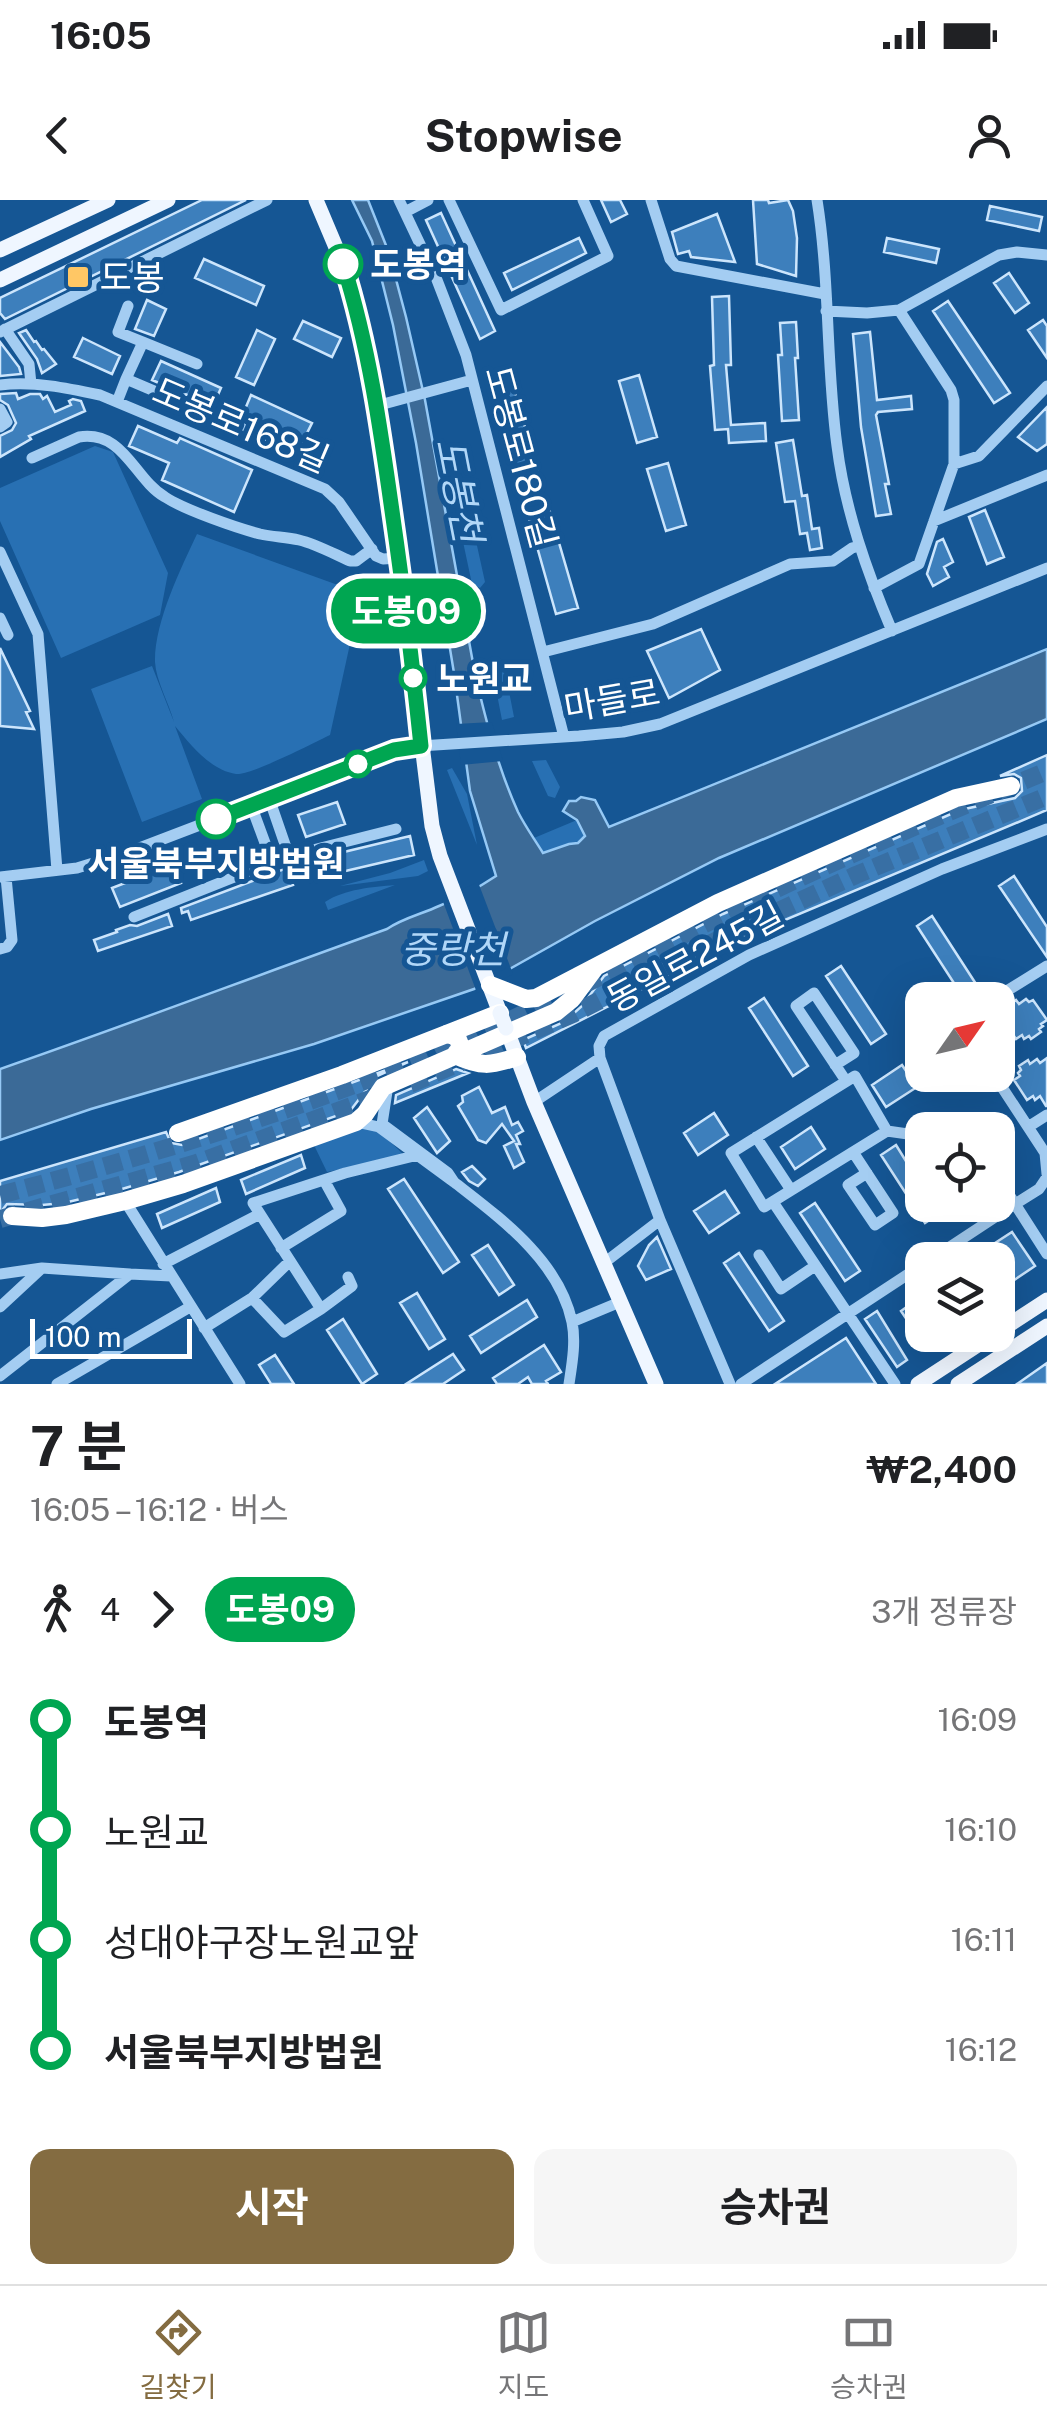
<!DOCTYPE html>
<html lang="ko">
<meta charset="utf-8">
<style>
:root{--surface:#fff;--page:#f6f6f6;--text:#202124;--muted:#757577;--line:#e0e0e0;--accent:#846c41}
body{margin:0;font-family:"Public Sans","Noto Sans KR",sans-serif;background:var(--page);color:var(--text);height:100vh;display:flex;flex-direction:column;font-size:38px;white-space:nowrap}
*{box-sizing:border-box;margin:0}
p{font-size:32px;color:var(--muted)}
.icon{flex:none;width:55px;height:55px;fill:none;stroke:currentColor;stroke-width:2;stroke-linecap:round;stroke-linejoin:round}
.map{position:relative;height:1184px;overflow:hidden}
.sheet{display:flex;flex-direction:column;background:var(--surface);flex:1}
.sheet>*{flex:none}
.badge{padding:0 20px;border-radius:32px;font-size:35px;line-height:65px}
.needle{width:65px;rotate:56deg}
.controls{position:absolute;left:905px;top:782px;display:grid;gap:20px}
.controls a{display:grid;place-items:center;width:110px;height:110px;border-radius:20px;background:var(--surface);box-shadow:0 10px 40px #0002;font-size:50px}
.scale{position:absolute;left:30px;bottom:25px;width:162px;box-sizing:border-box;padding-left:10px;border:5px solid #fff;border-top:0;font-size:28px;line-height:35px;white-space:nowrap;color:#fff;-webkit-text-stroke:8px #155694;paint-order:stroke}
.map>.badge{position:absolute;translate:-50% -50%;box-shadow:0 0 0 5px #fff}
.legs{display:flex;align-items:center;gap:15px;height:110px;padding:0 30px;font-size:32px}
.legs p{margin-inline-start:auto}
.overview{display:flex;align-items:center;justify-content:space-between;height:170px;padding:0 30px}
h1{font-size:55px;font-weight:700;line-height:75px}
.cta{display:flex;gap:20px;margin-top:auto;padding:20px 30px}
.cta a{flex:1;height:115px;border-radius:20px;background:var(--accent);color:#fff;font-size:40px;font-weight:700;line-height:115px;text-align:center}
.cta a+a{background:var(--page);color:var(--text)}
ul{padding:0 30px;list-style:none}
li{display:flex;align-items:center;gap:35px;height:110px;font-size:38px}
li i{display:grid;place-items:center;width:15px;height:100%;margin:0 12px;background:currentColor}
li i::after{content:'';width:25px;height:25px;margin:-12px;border:8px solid;border-radius:50%;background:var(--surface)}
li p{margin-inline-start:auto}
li:first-child i{background:linear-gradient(#0000 50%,currentColor 0)}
li:last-child i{background:linear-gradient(currentColor 50%,#0000 0)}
.status{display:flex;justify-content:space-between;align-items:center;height:70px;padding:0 50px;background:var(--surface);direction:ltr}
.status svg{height:28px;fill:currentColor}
header{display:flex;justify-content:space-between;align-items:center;height:130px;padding:0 30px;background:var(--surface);font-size:45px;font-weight:700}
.tabs{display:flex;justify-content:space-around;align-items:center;height:140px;border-top:2px solid var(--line);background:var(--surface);font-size:28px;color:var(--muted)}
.tabs a{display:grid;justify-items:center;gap:5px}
.tabs .selected{color:var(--accent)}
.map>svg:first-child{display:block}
</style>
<div class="status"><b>16:05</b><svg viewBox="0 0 49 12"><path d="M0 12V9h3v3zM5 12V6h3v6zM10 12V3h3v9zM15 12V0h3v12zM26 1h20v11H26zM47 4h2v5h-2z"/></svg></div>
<header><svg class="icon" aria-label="back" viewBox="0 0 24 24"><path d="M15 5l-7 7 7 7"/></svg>Stopwise<svg class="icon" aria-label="person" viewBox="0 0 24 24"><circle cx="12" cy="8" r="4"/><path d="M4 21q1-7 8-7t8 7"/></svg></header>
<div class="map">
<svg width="1047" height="1184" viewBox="0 0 1047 1184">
<rect width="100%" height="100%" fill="#155694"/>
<!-- green -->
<path fill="#2870b3" d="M95 246 113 252 168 373 160 415 61 458 0 321V288Z
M469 330 474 332 485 382 480 388 472 384 462 337Z
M197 334 349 389 357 400V412L330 535C313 543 250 576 236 574 210 570 190 544 175 526L202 599 142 622 91 489 152 466 174 522C169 503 156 481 155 462 154 423 181 368 197 334Z
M505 471 514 517 502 520 493 474Z
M546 560 560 587 555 598 548 596 532 561Z
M452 568 467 594 477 645 447 570Z
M577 620 585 635 578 644H569L543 654 534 638Z
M424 660 428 671 418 676 340 686 390 673Z
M395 685 328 710 325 702C345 689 372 687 395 685Z
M357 926 379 931 404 955 327 972 313 943Z"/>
<!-- water -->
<path fill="#3b6a97" stroke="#96c9f5" stroke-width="2.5" d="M352 0H368L389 53 406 117 425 200 475 474C486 521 498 568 518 612 525 626 535 640 543 653L569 644 578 643 585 636 577 620 563 611 569 601H576L581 597 595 600 609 627 1047 449V519L719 658 595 721 474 789 314 844 91 909 0 940V869C130 824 258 775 387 729 403 718 422 714 439 706 459 698 478 688 496 676L470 591 454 473 416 243 393 125 372 41Z"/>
<!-- pier -->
<path fill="#155694" d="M492 522 503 561 461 565 456 524Z
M478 682 513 774 477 793 442 699Z"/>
<!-- building -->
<path fill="#3d7fbc" stroke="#cce5fc" stroke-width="2.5" d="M202 0H246L5 119 0 113V98Z
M601 0H620L627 14 611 22Z
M753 0H768L769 3 788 0 793 11 797 38 796 76 757 64Z
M990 6 1042 17 1039 31 987 20Z
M441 13 495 131 480 139 426 20Z
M717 14 735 62 691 57 689 51 678 54 672 32Z
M579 38 586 53 512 90 504 73Z
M887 38 939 49 936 63 884 52Z
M204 59 264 86 256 105 195 78Z
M1009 73 1029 103 1015 113 994 83Z
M729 96 731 165H726L731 225 765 223 766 241 729 243 728 229 715 230 710 166 714 165 712 97Z
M147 100 166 109 154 136 135 129Z
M948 101 1010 193 994 203 933 111Z
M1043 120 1047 126V158L1028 130Z
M303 121 341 138 332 157 294 139Z
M796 122 798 158H795L799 220 782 221 778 155H782L780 123Z
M26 130 34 142 36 141 42 150 44 149 56 164 42 173 37 159 19 133Z
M257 130 275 139 254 185 236 177Z
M870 132 877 200 911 196 912 209 878 212 876 215 889 284H885L891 314 876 316 861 227 853 134Z
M83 138 120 156 112 174 74 157Z
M0 142 19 167 21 174 0 176Z
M161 161 221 188 213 206 152 180Z
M639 175 657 237 637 243 619 181Z
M513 185 539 277 519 283 493 191Z
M16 193 18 199 30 194H40L43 199 47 196 55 212 71 205 69 201 73 199 81 201 85 211 29 236 31 239 0 257V236L12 230 16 223 8 205 0 200V194Z
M251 195 312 223 303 241 243 214Z
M1047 207V244L1037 251 1018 237Z
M138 226 177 243 180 238 252 270 234 312 162 280 169 263 129 246Z
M793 240 802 296 807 295 812 329 819 328 822 348 810 350 807 333 800 334 795 301 785 302 776 243Z
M668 263 686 325 666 331 647 269Z
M548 305 578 408 556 414 527 311Z
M985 310 1004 357 987 364 969 317Z
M943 339 953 362 944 367 949 377 933 386 927 374 937 342Z
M701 429 720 470 669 498 647 451Z
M0 448 30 511 26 512 34 529 0 526Z
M1047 555V610L747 736 526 848 523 840 564 822 582 806 604 776 723 714 960 610 1015 598 1022 591 1021 578 1014 574 1000 576Z
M337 602 345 624 306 637 298 615Z
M410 636 414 655 324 676 319 658Z
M174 664 181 683 120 707 112 688Z
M287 668 293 685 191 720 188 711 182 713 181 708Z
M1014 676 1047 727V757L999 686Z
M168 714 172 726 98 751 94 740 117 732 116 730 130 725 137 726Z
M932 716 976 784 961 794 917 726Z
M841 766 886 834 871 844 826 776Z
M764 798 808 866 793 876 749 808Z
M1026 799 1029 802 1033 800 1047 820 1041 824 1043 826 1039 829 1041 832 1031 839 1029 836 1024 839 1022 835 1016 839 1003 820 1009 816 1006 812 1010 810 1007 806 1016 800 1019 804Z
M1047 858V906H1046L1040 896 1035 900 1033 896 1027 900 1014 880 1020 876 1018 873 1021 870 1019 866 1028 860 1030 864 1037 859 1040 863Z
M408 862 377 876 350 911 179 972 122 989 64 1003 42 1005 7 1004 0 1013V981L166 932 171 943 182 945Z
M902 865 917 887 886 907 872 885Z
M456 869 468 873 395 903 396 895Z
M479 887 492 913 505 907 512 925 518 922 523 931 516 935 520 944H516L524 962 514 968 504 946 514 941 502 924 486 943 478 940 458 906 463 902 462 896Z
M427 907 450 941 437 953 414 918Z
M714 913 728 935 698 955 684 933Z
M811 927 825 949 795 969 781 947Z
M896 945 922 987V1005H935L940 1013 925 1023 881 955Z
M301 955 305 968 246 994 241 980Z
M472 966 485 979 478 986 469 981 462 972Z
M404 979 459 1062 443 1073 388 989Z
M216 988 220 1002 162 1028 157 1014Z
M725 991 739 1013 709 1033 694 1011Z
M815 1003 860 1071 845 1081 800 1013Z
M1012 1032 1035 1066 998 1091V1060H969Z
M657 1037 671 1069 646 1080 638 1066 649 1045Z
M488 1045 514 1085 499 1095 472 1055Z
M739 1053 784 1121 769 1131 724 1063Z
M417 1093 445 1139 429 1149 400 1103Z
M922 1096V1142L901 1111Z
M527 1100 537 1117 481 1153 470 1136Z
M877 1111 907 1160 897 1167 865 1119Z
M343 1119 377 1174 362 1184 327 1130Z
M846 1138 876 1184H775Z
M544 1145 561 1172 546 1181 548 1184H532L528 1177 518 1184H497L493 1178Z
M453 1154 464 1170 443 1184H406Z
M275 1155 294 1184H271L259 1165Z
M1047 1163V1184H1017Z"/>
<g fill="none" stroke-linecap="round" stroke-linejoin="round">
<!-- highway-tunnel -->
<path stroke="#386fa4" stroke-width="18" stroke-dasharray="18 9" stroke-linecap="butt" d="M410 884 573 814 735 731 856 675 1047 596
M0 995C152 955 302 909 447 848 557 802 661 744 768 693 860 649 953 610 1047 571
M0 1019 197 963 381 895"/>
<!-- minor -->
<path stroke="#a4cdf2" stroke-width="11" d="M399 0 437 80 466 155 564 537
M449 0 501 110 608 56 583 0
M651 0 670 59 676 66 825 94
M817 0C830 81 826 165 837 246 845 310 867 372 892 431
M405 12 428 0
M128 106 118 132 143 142
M826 111 867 113 899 110 999 55 1017 52 1047 55
M5 129 29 164 31 184
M0 132 267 0
M126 179 143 142 197 164
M0 185C34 181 67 188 100 195L325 289 339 302 376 356 383 359 399 358
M117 202 126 179 300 253
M376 206 472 180
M0 209 7 222 0 227
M32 258 79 237C124 230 134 279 165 297 185 310 237 328 260 334 273 337 286 337 299 340 316 344 334 354 350 361H356L372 349
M954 264 979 256 1047 186
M934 321 1047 275
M0 352 38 434 57 670
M874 388 919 364 954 264V200L951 190 899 110
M0 418 8 435
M543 452 653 424 790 364 833 361 852 348 859 346
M269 598 289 656 396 629
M251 605 272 662 289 656
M0 677 77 668 129 652 404 547 579 536 623 532 660 524 1047 368
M134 717 272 662
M0 749 7 747 12 740 6 677
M992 800 1047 766
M835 865 854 853 814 793 796 806 846 881
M994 875 1028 927
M534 902 600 858
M1047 915 1028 927 1045 953 1047 974
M356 922 379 927 454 982 448 973 382 924 388 885
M887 931 855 876 731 953 764 1007 887 931 922 936
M756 937 791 990
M853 952 893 1013 875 1025 848 985 867 973
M998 977 1015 1004 1039 989 1047 977
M454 982C500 1018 559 1060 572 1122 576 1142 572 1164 569 1184
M125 1001 240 1184
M773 1002 895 1184
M281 1048 341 1011 324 980
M759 1055 781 1089 815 1066
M930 1060 1015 1004 1047 1054
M604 1063 660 1020
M163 1064 260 1014
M0 1074 42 1068 130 1074
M348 1077 352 1086 321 1109 253 1003 345 973 418 955
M252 1098 284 1132 321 1109
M0 1107 42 1068
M572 1122 620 1102
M204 1128 252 1098 289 1062
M0 1176 130 1074 171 1076
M57 1184 190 1107
M730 1184 660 1020 600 858 599 846 604 836 749 755 942 669 1047 629
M741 1184 922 1065"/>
<!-- major -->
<path stroke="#eff6ff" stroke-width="15" d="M316 0 343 64 352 90 376 206 399 358 432 626 440 656 500 813
M0 50 108 0
M0 80 168 0
M506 828 534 902 656 1184
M998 1132 1047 1100
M918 1184 993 1135
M958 1184 1047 1126"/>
<!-- highway -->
<path stroke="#fff" stroke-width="18" d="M490 785 526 799 536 798 718 703 956 598 1011 586
M457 852 455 855C481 867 490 866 517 857
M178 933 342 875 500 813
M12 1016 42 1018 66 1015 125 1001 183 984 356 922 365 914 383 887 556 812 572 799 595 768"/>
<!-- major-bridge -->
<path stroke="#eff6ff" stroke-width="15" d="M500 813 506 828"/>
<!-- highway-bridge -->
<path stroke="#fff" stroke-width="18" d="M447 834 457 837 461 847"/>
</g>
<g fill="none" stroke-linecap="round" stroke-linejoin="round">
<!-- line-1 casing -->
<g stroke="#fff" stroke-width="22">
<path id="line-1" d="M216 619 394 550 421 546C413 470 404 394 393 318 381 232 369 146 343 64"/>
</g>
<!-- line-1 -->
<use href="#line-1" stroke="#00a651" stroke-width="15"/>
</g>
<!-- markers -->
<g fill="#fff" stroke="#00a651" stroke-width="5">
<circle cx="343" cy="64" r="18"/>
<circle cx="413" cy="478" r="12"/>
<circle cx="358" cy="564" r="12"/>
<circle cx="216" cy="619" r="18"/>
</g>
<rect fill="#ffc765" stroke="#155694" stroke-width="4" x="66" y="65" width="24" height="24" rx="5"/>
<g text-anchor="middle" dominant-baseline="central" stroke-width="10" stroke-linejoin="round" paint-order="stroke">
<!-- stop labels -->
<g font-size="35" font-weight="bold" fill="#fff" stroke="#155694" text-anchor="start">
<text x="370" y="64">도봉역</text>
<text x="436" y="478">노원교</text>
<text x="216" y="663" text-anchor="middle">서울북부지방법원</text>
</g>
<!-- poi labels -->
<g font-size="35" fill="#fff" stroke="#155694" text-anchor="start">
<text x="100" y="77">도봉</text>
</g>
<!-- street labels -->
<g font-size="35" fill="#fff" stroke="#155694">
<text transform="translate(241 225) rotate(23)">도봉로168길</text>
<text transform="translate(521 257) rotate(75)">도봉로180길</text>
<text transform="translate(612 500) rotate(-10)">마들로</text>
<text transform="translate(695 757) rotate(-28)">동일로245길</text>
</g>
<!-- water labels -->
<g font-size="38" font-style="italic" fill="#b1d7f8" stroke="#155694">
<text transform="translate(459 290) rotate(79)">도봉천</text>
<text x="453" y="749">중랑천</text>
</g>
</g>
</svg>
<div class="controls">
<a><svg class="needle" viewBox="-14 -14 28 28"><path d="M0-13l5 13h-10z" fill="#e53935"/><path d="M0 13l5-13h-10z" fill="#757577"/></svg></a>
<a><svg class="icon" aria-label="locate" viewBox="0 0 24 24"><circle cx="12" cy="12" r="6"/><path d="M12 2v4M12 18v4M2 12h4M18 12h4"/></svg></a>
<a><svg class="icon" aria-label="layers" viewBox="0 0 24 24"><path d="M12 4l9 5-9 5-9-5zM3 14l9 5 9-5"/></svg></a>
</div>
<div class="scale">100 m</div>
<b class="badge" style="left:406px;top:411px;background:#00a651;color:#fff">도봉09</b>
</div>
<section class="sheet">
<div class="overview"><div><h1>7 분</h1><p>16:05 – 16:12 · 버스</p></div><b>₩2,400</b></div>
<div class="legs"><svg class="icon" aria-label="walk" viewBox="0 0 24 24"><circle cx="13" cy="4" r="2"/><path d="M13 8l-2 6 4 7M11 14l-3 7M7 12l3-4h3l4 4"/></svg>4<svg class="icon" aria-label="forward" viewBox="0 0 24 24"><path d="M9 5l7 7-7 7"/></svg><b class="badge" style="background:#00a651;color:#fff">도봉09</b><p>3개 정류장</p></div>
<ul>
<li><i style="color:#00a651"></i><b>도봉역</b><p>16:09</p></li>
<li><i style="color:#00a651"></i><span>노원교</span><p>16:10</p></li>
<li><i style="color:#00a651"></i><span>성대야구장노원교앞</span><p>16:11</p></li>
<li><i style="color:#00a651"></i><b>서울북부지방법원</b><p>16:12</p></li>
</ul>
<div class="cta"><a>시작</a><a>승차권</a></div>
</section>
<nav class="tabs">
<a class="selected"><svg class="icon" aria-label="directions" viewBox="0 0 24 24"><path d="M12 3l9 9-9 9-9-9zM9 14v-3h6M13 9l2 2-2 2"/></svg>길찾기</a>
<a><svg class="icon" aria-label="map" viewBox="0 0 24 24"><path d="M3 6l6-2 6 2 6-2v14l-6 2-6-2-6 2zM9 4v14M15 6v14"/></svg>지도</a>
<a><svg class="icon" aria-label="tickets" viewBox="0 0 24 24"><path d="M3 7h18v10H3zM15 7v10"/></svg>승차권</a>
</nav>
